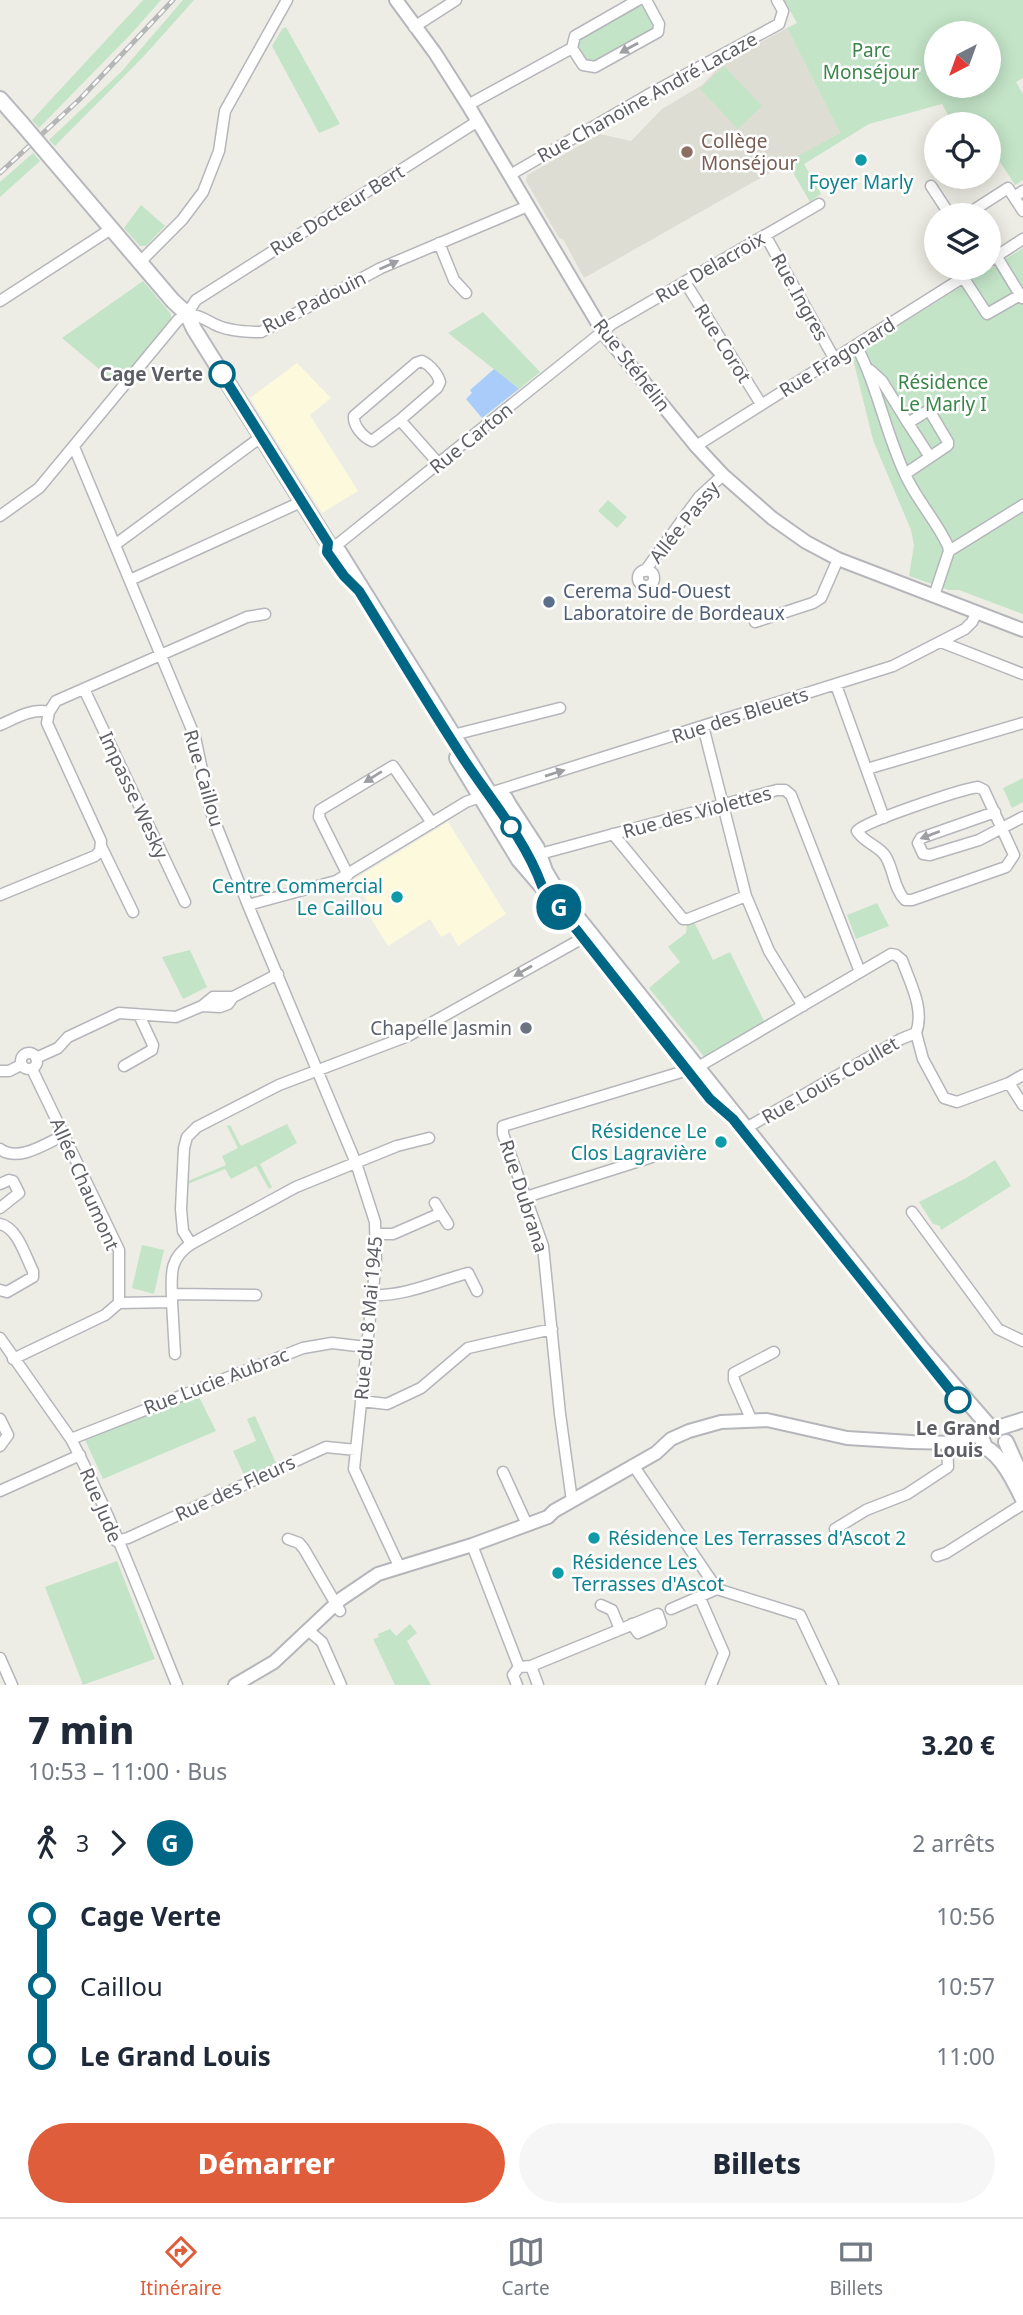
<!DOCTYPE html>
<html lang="fr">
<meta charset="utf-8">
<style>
:root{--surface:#fff;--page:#f6f6f7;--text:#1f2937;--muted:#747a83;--line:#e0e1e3;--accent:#df5d3a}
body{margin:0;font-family:"Noto Sans",sans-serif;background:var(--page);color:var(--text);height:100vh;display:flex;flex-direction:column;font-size:26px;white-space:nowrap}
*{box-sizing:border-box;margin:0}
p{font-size:23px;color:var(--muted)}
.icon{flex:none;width:38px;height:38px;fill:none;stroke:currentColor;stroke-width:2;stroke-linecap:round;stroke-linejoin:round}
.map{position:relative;height:1685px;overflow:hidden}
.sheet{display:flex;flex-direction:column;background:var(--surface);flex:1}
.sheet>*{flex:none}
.badge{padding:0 14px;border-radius:23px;font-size:24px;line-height:46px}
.needle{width:46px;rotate:221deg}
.fabs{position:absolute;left:924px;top:21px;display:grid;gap:14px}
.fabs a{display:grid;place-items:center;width:77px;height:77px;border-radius:50%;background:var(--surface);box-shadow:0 4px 18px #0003;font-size:35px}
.map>.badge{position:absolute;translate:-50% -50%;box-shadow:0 0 0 4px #fff}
.legs{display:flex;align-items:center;gap:10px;height:77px;padding:0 28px;font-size:23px}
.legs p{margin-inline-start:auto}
.overview{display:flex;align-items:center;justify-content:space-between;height:119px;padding:0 28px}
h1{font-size:38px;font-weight:800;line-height:52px}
.button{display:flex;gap:14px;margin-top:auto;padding:14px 28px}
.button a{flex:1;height:80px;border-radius:42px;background:var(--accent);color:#fff;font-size:28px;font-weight:800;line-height:80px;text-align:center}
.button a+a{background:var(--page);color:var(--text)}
ul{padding:0 28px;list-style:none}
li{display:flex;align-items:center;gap:24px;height:70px;font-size:26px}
li i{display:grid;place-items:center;width:10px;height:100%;margin:0 9px;background:currentColor}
li i::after{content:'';width:18px;height:18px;margin:-9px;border:5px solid;border-radius:50%;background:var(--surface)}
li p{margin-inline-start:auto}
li:first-child i{background:linear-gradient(#0000 50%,currentColor 0)}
li:last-child i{background:linear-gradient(currentColor 50%,#0000 0)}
.tab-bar{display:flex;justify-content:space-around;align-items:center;height:98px;border-top:2px solid var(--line);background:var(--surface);font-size:19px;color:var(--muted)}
.tab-bar a{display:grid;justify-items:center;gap:4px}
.tab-bar .selected{color:var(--accent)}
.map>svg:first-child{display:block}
</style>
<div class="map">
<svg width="1023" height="1685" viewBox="0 0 1023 1685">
<rect width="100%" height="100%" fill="#eeede5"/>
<!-- commercial -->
<path fill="#fcf9dd" d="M297 363 331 398 310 415 358 491 322 513 250 398Z
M448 822 506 914 458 946 450 932 441 937 430 919 388 946 364 907 369 904 353 880Z"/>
<!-- education -->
<path fill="#deddd3" d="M787 28 840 133 584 278 563 239 559 238 526 181 527 175 600 134 631 141 662 109 702 85 723 63Z"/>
<!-- green -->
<path fill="#c3e4c7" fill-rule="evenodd" d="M143 0H161L130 35 39 128 32 120Z
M183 0H194L144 56 55 146 49 140 121 72Z
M784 0H1023V78L1016 82 1023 94V180L1015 185 989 145V124H975L973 121 968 124H953L942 104 869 124 804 164 821 194 810 202 787 162 840 133 787 28 797 23ZM936 33H989V86H936Z
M640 5 646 9 655 24 652 31 596 63 587 61 578 45 582 38Z
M286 27 340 124 319 133 272 46 282 29Z
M724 66 762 106 738 129 700 89Z
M33 153 40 161 0 197V182Z
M141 205 165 226 146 246H140L124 228Z
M1023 248V614L959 590H949L909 576 914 545 911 530 873 440 852 355Z
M143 281 171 314V321L118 385 62 338Z
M483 312 540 372 519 389 448 333Z
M608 500 627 517 617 528 598 511Z
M1023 778V802L1012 808 1003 788Z
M877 903 889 926 856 939 847 915Z
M694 922 713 960 730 952 765 1023 706 1059 649 988 680 962 668 947 686 933 687 924Z
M190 950 207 987 183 999 162 957Z
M287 1124 297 1143 260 1164 272 1187 269 1189 256 1166 231 1179 225 1169 188 1184V1181L226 1165 222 1156 238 1148 227 1126 230 1125 241 1146Z
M995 1160 1011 1186 941 1230 940 1226 933 1224 919 1202 966 1178Z
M142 1245 164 1250 154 1294 132 1288Z
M198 1395 216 1431 103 1479 85 1440Z
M255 1416 276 1463 245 1477 233 1451 256 1441 247 1419Z
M117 1561 155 1659 83 1685 45 1587Z
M410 1624 417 1633 407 1641 431 1685H395L373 1639 379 1637 378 1634 390 1629 396 1636Z"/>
<!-- water -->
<path fill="#a9ccfa" d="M494 369 519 389 482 418 466 399 472 393 470 390Z"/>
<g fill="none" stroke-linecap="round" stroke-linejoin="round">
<!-- minor casing -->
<g stroke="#b5b6bb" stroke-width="13">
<path id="minor" d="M414 27 456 0
M572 48 583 65 595 67 658 32 659 24 646 0
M468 105 572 48 575 36 638 0
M510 175 646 96 779 24 783 11 777 0
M931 186 948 212 955 215
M1014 197 1023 191
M966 215 1008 188 1023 211
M765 235 834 358
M439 243 454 280 466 293
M997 257 1022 298
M989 261 1023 239
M140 262 182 220 203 192 219 151 225 111 287 0
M963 277 987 314 1020 295
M685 282 761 404
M0 301 111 229
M187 314C200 316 203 318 214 324 227 331 247 332 261 332L381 268 528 206
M856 345C877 385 885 430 904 472 915 498 936 520 948 546L949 551 934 596
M870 370 882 381 908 423 929 410 948 442V445L905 474
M400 420 437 388 440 382C438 374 430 365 422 361L416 363 354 416C353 426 363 437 372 441L400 420 439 464
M908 423 930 457
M696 446 978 268
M74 447 195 737 211 812 248 905 356 1163 375 1222 376 1261 354 1469 399 1566
M0 516 39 488 178 320 187 314 196 300 478 121
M116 544 261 437
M338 544 612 324 819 204
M949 551 1023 505
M638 578a8 8 0 1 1 16 0a8 8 0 1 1-16 0Z
M645 571 699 497 723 475
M130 580 301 502
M755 622 813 603 821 598 838 559
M941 642 1023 674
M836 685 884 818
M84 689 185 902
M0 725C16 718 31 708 49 712
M703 726 746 896 769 951 803 1006
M453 735 560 708
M867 769 1023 723
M978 787 984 790 1014 855 1006 867 912 900H905C894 889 894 871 886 857 880 846 864 843 857 831 866 821 962 789 978 787Z
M490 793 893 666 965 629 972 622 977 612
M995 812 921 838 918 843 923 854 930 855 979 840 1023 817
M613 834 683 919H688L746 896
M101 846 133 912
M540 854 777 790H785L791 795 860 972
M348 875 319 817 320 810 393 766 432 823
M0 895 95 856 100 851 101 841 47 723 49 712 56 701 247 617 265 614
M248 905 336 881 466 802 480 797
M202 1006 220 1007 228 1004 233 997 278 974
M21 1061a8 8 0 1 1 16 0a8 8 0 1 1-16 0Z
M36 1058 58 1048 68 1037 119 1013 176 1017 202 1006 213 997H233
M124 1066 152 1050 153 1045 139 1015
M698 1067 891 954 896 955 902 960C910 983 925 1009 916 1033
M32 1069 119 1250V1303
M0 1071H9L21 1065
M1009 1083 1023 1075
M746 1128 901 1039 916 1033 923 1059 944 1098 957 1102 1009 1083 1023 1105
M0 1149C18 1163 47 1143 64 1135
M0 1184 9 1180 13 1181 19 1193 0 1208
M526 1197 652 1157
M912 1212 998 1329 1023 1341
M441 1213 448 1224
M0 1224C18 1228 25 1256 33 1271V1277L7 1292 0 1290
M377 1234H393L441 1213 435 1203
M191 1244 183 1231 181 1209 184 1148 187 1137 197 1127 279 1085 408 1036 583 938
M172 1294 256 1295
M371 1295C403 1297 438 1281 468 1273L477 1291
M172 1302 175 1354
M0 1338 71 1439C112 1517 144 1604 177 1685
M13 1359 105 1315 119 1303 172 1302C172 1277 167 1260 191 1244L296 1187 397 1146 429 1138
M361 1401 387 1404 421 1388 468 1348 552 1329
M0 1419 8 1435 0 1446
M751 1419 734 1380V1373L774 1352
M71 1439 303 1348 332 1343 366 1347
M633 1465 717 1589
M503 1472 524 1518
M0 1491 80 1455
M572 1501 560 1414 543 1246 503 1134V1126L688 1070
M835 1529 866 1510 907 1494 948 1467 947 1443
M288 1539 299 1543 304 1549 340 1611
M116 1541 128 1538 326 1447 356 1450
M472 1545 519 1667 531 1666 658 1614 661 1623 638 1633 632 1624
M937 1556 946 1553 1023 1504
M717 1589 800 1615 833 1685
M700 1598 724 1653 711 1685
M601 1605 612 1610 620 1629
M671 1609 717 1589
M309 1631 322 1642 341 1685
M0 1658 12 1685
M531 1666 538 1685
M517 1685 513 1675 519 1667"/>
</g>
<!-- tertiary casing -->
<g stroke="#b5b6bb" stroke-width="16">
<path id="tertiary" d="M396 0 435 53 468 105 603 332 696 446 723 475 772 518 806 542 838 559 1023 630
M235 1685 274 1662 341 1599 378 1574 472 1545 548 1517 554 1511 656 1453 671 1439 689 1431 721 1422 767 1420 847 1438 911 1442 957 1443 982 1433"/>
</g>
<!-- secondary casing -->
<g stroke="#b6b8be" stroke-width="18">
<path id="secondary" d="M0 99 23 125
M40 145 173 301 187 314 194 329 328 543
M339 552 490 794 505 798 509 805 537 848 545 871 558 893 923 1350 989 1426
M457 758 519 860 551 897
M1023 1420 1001 1427 989 1426 984 1429 981 1437 985 1447C1003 1457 1014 1481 1023 1499
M1006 1442 1023 1480"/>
</g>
<!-- minor -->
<use href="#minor" stroke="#fff" stroke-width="10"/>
<!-- tertiary -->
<use href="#tertiary" stroke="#fff" stroke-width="12"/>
<!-- secondary -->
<use href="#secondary" stroke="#fff" stroke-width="14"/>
<!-- rail casing -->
<g stroke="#b5b6b6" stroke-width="5">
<path id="rail" d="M0 173 80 99 173 0"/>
</g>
<!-- rail -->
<use href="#rail" stroke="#fff" stroke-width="2.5" stroke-dasharray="8" stroke-linecap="butt"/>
<!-- secondary-bridge casing -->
<g stroke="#b6b8be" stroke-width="18" stroke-linecap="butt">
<path id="secondary-bridge" d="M23 125 40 145"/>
</g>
<!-- secondary-bridge -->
<use href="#secondary-bridge" stroke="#fff" stroke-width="14"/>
</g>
<!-- one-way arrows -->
<defs><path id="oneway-solid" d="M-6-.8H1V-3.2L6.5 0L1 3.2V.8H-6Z" transform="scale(1.75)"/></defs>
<g fill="#9e9fa3">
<use href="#oneway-solid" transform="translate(629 48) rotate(151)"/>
<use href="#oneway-solid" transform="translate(389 265) rotate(-24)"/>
<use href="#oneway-solid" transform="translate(555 773) rotate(-17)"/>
<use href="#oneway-solid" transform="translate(373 777) rotate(148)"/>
<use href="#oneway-solid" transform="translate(930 835) rotate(159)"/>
<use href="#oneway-solid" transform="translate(523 971) rotate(150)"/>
</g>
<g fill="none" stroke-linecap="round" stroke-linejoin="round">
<!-- line-1 casing -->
<g stroke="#fff" stroke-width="16">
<path id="line-1" d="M222 374 328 543 327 552 344 576 359 591C393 646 426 701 461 755 489 798 524 837 542 886L710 1099 733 1119 958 1400"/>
</g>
<!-- line-1 -->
<use href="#line-1" stroke="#006685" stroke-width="10"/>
</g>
<!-- markers -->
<circle fill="#8d6e63" stroke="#fff" stroke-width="2.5" cx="687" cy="152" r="7"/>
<g fill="#0f9aa8" stroke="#fff" stroke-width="2.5">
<circle cx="861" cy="160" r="7"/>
<circle cx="397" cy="897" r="7"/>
<circle cx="721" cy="1142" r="7"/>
<circle cx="594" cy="1538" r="7"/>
<circle cx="558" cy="1573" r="7"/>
</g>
<g fill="#fff" stroke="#006685" stroke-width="3.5">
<circle cx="222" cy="374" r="12"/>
<circle cx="511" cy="827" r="9"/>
<circle cx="958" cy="1400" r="12"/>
</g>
<circle fill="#5c6f8a" stroke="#fff" stroke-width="2.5" cx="549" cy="602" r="7"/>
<circle fill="#6b7280" stroke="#fff" stroke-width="2.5" cx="526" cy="1028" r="7"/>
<g text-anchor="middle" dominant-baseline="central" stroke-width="5" stroke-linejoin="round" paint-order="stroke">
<!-- park labels -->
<g font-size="19" fill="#3b8548" stroke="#fff">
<text x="871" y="50">Parc<tspan x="871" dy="22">Monséjour</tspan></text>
<text x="943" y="382">Résidence<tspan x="943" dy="22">Le Marly I</tspan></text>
</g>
<!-- street labels -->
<g font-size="19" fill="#5d5f65" stroke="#fff">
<text transform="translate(647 97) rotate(-29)">Rue Chanoine André Lacaze</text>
<text transform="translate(337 210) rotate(-32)">Rue Docteur Bert</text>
<text transform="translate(710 267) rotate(-30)">Rue Delacroix</text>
<text transform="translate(800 297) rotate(61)">Rue Ingres</text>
<text transform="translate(314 302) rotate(-27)">Rue Padouin</text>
<text transform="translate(723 343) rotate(58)">Rue Corot</text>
<text transform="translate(837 357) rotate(-32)">Rue Fragonard</text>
<text transform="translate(632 365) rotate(52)">Rue Stéhélin</text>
<text transform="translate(471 438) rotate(-39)">Rue Carton</text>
<text transform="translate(684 522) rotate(-51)">Allée Passy</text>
<text transform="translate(740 715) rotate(-18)">Rue des Bleuets</text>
<text transform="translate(204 778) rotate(74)">Rue Caillou</text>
<text transform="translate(134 795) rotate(65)">Impasse Wesky</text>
<text transform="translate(697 812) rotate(-15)">Rue des Violettes</text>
<text transform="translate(830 1080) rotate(-30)">Rue Louis Coullet</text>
<text transform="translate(85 1184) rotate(66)">Allée Chaumont</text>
<text transform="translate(524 1196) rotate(72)">Rue Dubrana</text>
<text transform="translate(368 1318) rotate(-85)">Rue du 8 Mai 1945</text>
<text transform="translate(216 1381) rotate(-21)">Rue Lucie Aubrac</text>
<text transform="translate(235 1488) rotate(-25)">Rue des Fleurs</text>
<text transform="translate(101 1505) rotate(67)">Rue Jude</text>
</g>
<!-- education labels -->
<g font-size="19" fill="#785e54" stroke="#fff" text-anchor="start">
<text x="701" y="141">Collège<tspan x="701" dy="22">Monséjour</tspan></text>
</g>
<!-- culture labels -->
<g font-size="19" fill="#0d838f" stroke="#fff" text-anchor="end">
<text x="861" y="182" text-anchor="middle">Foyer Marly</text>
<text x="383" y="886">Centre Commercial<tspan x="383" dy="22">Le Caillou</tspan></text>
<text x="707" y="1131">Résidence Le<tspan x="707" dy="22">Clos Lagravière</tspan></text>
<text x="608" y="1538" text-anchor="start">Résidence Les Terrasses d'Ascot 2</text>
<text x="572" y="1562" text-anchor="start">Résidence Les<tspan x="572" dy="22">Terrasses d'Ascot</tspan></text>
</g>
<!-- stop labels -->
<g font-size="19" font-weight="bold" fill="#5d5f65" stroke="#fff" text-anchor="end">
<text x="203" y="374">Cage Verte</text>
<text x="958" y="1428" text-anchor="middle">Le Grand<tspan x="958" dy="22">Louis</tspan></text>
</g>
<!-- service labels -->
<g font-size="19" fill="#4e5e75" stroke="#fff" text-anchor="start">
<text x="563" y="591">Cerema Sud-Ouest<tspan x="563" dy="22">Laboratoire de Bordeaux</tspan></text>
</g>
<!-- worship labels -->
<g font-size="19" fill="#5b616d" stroke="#fff" text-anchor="end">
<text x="512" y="1028">Chapelle Jasmin</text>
</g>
</g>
</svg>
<div class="fabs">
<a><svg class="needle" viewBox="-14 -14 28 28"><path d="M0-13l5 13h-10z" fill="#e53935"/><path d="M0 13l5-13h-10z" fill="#747a83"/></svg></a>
<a><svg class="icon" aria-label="locate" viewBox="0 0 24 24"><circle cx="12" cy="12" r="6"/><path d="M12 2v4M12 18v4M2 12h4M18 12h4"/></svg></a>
<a><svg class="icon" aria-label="layers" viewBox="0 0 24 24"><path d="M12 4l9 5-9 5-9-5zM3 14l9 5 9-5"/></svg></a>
</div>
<b class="badge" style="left:559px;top:907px;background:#006685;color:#fff">G</b>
</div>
<section class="sheet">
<div class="overview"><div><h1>7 min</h1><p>10:53 – 11:00 · Bus</p></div><b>3.20 €</b></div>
<div class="legs"><svg class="icon" aria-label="walk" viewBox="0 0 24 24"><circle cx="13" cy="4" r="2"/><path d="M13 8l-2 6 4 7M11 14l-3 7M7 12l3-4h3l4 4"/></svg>3<svg class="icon" aria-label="forward" viewBox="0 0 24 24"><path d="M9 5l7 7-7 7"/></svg><b class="badge" style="background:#006685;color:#fff">G</b><p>2 arrêts</p></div>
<ul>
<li><i style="color:#006685"></i><b>Cage Verte</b><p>10:56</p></li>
<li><i style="color:#006685"></i><span>Caillou</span><p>10:57</p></li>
<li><i style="color:#006685"></i><b>Le Grand Louis</b><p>11:00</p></li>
</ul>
<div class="button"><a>Démarrer</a><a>Billets</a></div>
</section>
<nav class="tab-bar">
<a class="selected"><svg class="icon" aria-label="directions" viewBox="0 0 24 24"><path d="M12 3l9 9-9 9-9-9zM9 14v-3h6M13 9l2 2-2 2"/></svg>Itinéraire</a>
<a><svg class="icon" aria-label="map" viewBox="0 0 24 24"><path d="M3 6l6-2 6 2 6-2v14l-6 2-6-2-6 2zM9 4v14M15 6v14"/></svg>Carte</a>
<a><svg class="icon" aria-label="tickets" viewBox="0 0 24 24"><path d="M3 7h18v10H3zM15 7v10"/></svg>Billets</a>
</nav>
